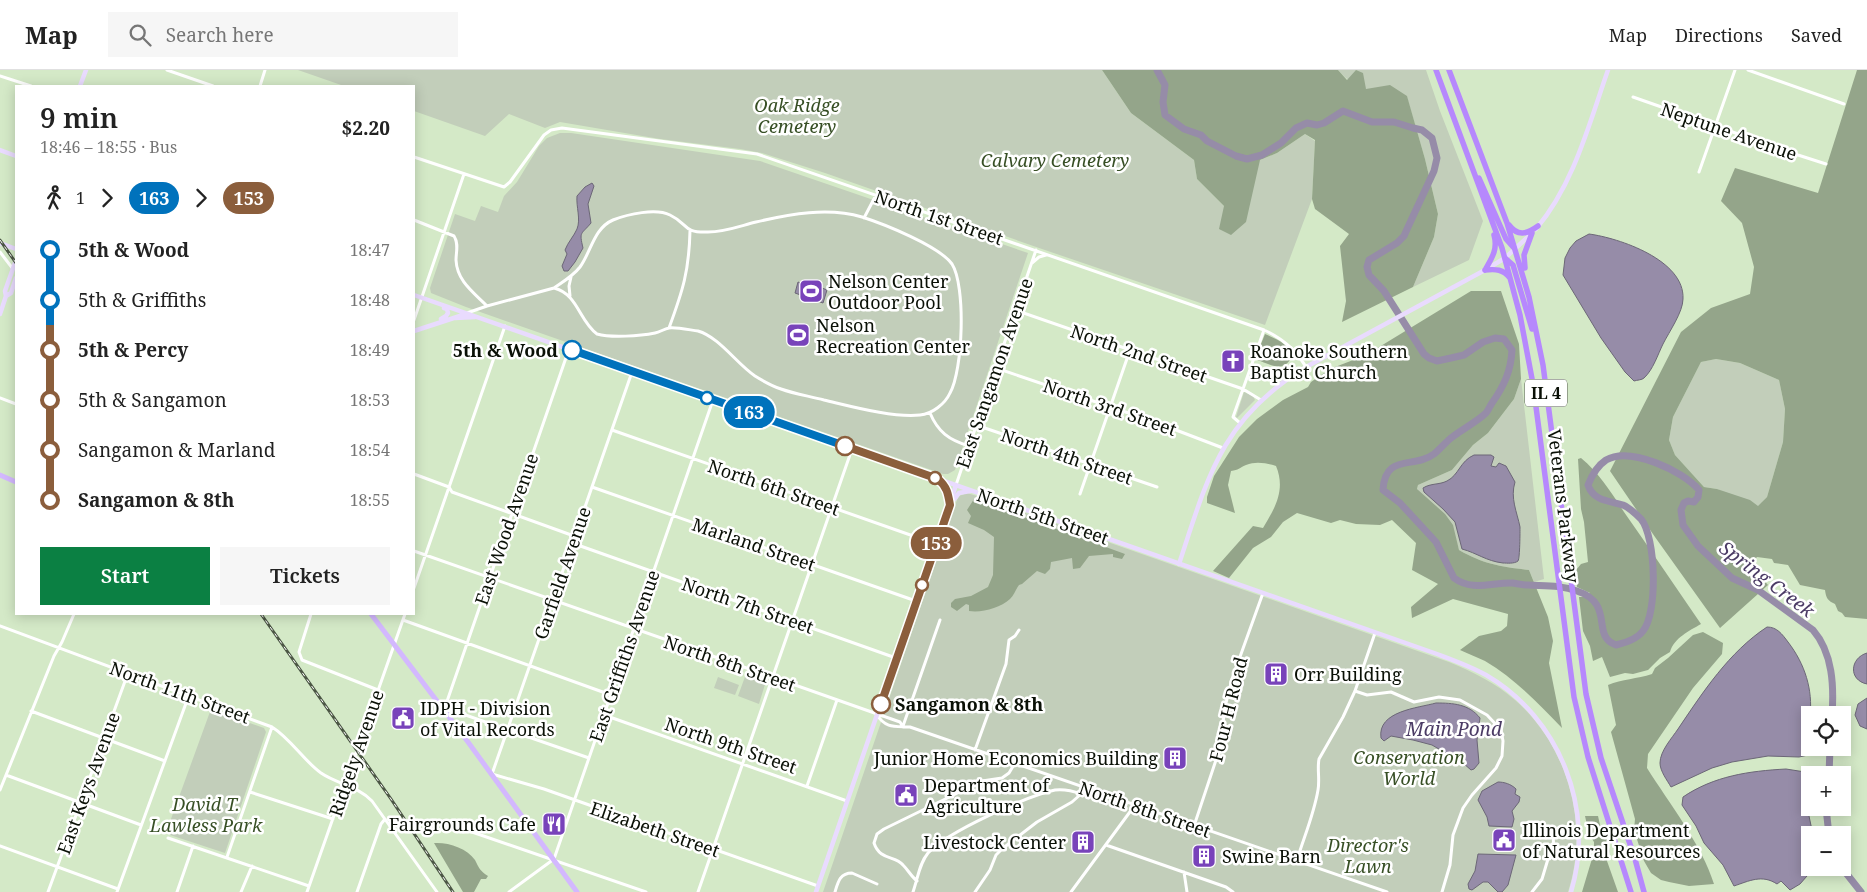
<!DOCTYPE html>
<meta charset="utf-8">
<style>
:root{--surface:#fff;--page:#f6f6f6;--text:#222;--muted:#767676;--line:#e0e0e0;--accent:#0b8043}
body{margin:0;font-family:"Noto Serif",serif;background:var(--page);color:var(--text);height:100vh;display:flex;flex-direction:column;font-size:19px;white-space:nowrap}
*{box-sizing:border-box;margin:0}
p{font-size:16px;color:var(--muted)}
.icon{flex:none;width:28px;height:28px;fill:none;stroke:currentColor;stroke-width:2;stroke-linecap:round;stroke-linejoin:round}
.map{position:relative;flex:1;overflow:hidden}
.panel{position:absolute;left:15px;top:15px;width:400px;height:530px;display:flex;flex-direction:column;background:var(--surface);border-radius:0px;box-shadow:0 2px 12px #0003}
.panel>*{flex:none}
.badge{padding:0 10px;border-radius:16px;font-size:18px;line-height:32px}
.fabs{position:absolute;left:1801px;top:636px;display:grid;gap:10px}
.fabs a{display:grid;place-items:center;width:50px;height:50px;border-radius:0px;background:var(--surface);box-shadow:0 2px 12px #0003;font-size:25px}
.map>.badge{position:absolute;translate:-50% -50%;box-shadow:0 0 0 2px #fff}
.legs{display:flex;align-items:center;gap:8px;height:55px;padding:0 25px;font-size:16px}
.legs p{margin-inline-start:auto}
.head{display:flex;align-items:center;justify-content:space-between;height:85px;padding:0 25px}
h1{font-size:28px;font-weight:600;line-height:38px}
.cta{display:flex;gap:10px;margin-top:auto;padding:10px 25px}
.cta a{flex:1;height:58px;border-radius:0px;background:var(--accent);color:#fff;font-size:20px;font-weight:600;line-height:58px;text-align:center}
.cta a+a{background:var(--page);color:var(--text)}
ul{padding:0 25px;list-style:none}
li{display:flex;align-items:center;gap:18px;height:50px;font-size:19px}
li i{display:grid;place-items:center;width:8px;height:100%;margin:0 6px;background:currentColor}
li i::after{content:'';width:12px;height:12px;margin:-6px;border:4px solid;border-radius:50%;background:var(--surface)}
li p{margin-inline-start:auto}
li:first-child i{background:linear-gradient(#0000 50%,currentColor 0)}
li:last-child i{background:linear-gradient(currentColor 50%,#0000 0)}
header{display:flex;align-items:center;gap:30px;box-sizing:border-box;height:70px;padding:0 25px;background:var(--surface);border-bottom:1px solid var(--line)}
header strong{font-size:24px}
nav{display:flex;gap:28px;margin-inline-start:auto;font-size:18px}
.search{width:350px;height:45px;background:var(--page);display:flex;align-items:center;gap:12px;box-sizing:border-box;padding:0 18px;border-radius:0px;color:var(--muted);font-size:19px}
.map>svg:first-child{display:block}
</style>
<header>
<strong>Map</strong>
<div class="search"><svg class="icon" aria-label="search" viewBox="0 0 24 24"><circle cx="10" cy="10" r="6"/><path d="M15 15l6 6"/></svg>Search here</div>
<nav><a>Map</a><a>Directions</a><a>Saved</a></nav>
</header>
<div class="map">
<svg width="1867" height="822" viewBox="0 0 1867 822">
<rect width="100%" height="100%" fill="#d4e9c7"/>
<!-- green -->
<path fill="#c2ceba" d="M298 0H1102L1131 43 1194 90 1197 109 1224 136 1260 90 1277 83 1305 64 1315 71 1312 129 1265 255 1042 179 825 103 762 83 740 79 660 69 560 52 545 58 509 44 485 66 414 41V16H344Z
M1338 0H1426L1440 41 1483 151 1469 190 1413 217 1434 167 1438 144 1425 89 1407 27C1381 22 1356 22 1338 0Z
M560 63H571L760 91 1028 183 955 400 948 404H943L466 237 431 223 430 218 455 144 475 151 481 136 498 142 504 126 517 112 539 76 547 68Z
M1716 289 1740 293 1779 310 1785 339 1783 372 1767 427 1758 437 1717 419 1704 417 1675 385 1669 370 1673 347 1701 292Z
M1521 309 1544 509 1534 512 1529 500C1502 497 1483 494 1459 480L1456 470 1417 419 1418 415 1452 400 1473 375 1488 363 1514 329Z
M1244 322 1253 326 1255 330 1237 348 1236 347Z
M967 423 977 426 1449 592C1473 602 1496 613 1515 630 1568 676 1590 755 1568 822H823L957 430 959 426Z
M746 604 766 611 759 634 738 626Z
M718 607 739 615 735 625 714 618Z
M211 639 264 658 266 662 225 783 170 765 167 760Z"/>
<!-- forest -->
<path fill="#94a58a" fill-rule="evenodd" d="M1102 0H1338L1347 10 1356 0 1363 3 1366 19 1390 15 1407 26 1425 89 1438 144 1434 167 1413 217 1342 252 1346 231 1340 176 1349 164 1315 139 1312 129 1315 70 1305 64 1277 83 1260 90 1246 152 1231 165 1219 159 1224 136 1197 109 1194 90 1131 43Z
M1857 0H1867V549L1845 547 1842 543 1838 541 1835 534C1828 531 1826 528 1825 520L1800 515 1788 495 1774 493 1772 489 1757 487 1750 495 1768 515 1720 558 1655 467 1610 401 1681 262 1711 238 1750 224 1754 197 1742 153 1721 131 1735 98 1818 123ZM1716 289 1740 293 1779 310 1785 339 1783 372 1767 427 1758 436 1750 430 1717 419 1704 417 1675 385 1669 370 1673 347 1701 292Z
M1471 221H1501L1519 274 1521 309 1514 329 1488 363 1473 375 1452 400 1418 415 1417 419 1445 444 1453 455 1459 480C1483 494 1502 497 1529 500L1548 547 1553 571 1549 593 1562 658C1539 634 1514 608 1485 591 1477 587 1468 584 1460 580L1479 566 1501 561 1507 556 1508 544 1453 529 1412 548 1411 537 1438 514 1412 500 1416 473 1392 450 1380 455 1356 454 1340 450 1331 453 1297 443 1283 452 1271 467 1253 478 1229 508 1213 501 1253 456 1263 458C1275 438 1286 420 1276 396 1266 393 1256 391 1246 395 1239 398 1239 400 1231 401L1228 415 1235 443 1207 433V427L1214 406 1239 367 1257 349 1283 330 1308 317 1311 312 1330 299 1366 285Z
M1265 264C1276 269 1290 274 1292 287 1282 304 1270 294 1255 289Z
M1581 388C1599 403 1611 422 1624 442 1650 479 1675 516 1701 554 1689 561 1674 568 1670 582L1660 588 1648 600 1633 604 1625 603 1610 607 1602 587 1593 591 1590 576 1583 561 1579 527H1584L1590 523 1577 517 1576 500 1581 494 1588 492 1584 452 1581 439 1578 389Z
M974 429 1125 484 1122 489 1113 487V484L1089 486 1080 498 1073 499 1072 488 1051 492 1050 499 1045 504 1037 501 1022 514 1019 515C1016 519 1014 525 1010 529 1000 538 982 543 969 541V535L966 534 957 541 951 537V533L955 529 971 526 988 517 993 505 994 467 984 460 968 453 971 446 967 440Z
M1703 562 1723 573 1722 584 1693 618 1648 684 1647 698C1669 733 1702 775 1714 814L1689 816 1669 812 1661 810 1651 803 1644 791 1634 760 1635 749 1611 662 1616 655 1608 615C1622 609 1637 609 1652 604L1655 598 1668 588 1693 565Z
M1585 746H1598L1602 764 1606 766 1610 781 1607 791 1618 822H1582L1594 782V772L1589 764Z
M434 773C448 772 467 778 475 790 479 798 480 801 488 806L486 809H481L474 822H463Z"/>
<!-- water -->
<path fill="#968ca8" stroke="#6c6777" d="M592 113 594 116 588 134 591 153C581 165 579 161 583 178L575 192 568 201H564L562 196 567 184 565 180C568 172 574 166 577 159 581 149 576 137 577 126L585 117Z
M1589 164C1619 168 1685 190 1683 229 1683 242 1669 262 1663 274 1658 284 1653 300 1644 308 1642 310 1637 310 1634 311L1625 302 1601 268 1563 205 1565 188 1570 178 1576 171Z
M798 212 816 218 817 216 827 220 823 233 795 223Z
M1474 385H1491L1494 387 1491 396 1496 397 1499 393 1506 396 1515 412C1510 428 1517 442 1520 457 1520 461 1520 488 1518 491 1514 494 1507 493 1503 493 1486 491 1477 483 1462 479L1455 452 1443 439 1424 422 1423 418C1431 413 1439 415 1447 411 1459 405 1460 391 1474 385Z
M1767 557C1777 557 1782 564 1788 572 1805 594 1813 620 1810 646 1808 659 1811 672 1808 685L1799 687 1768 686 1732 692 1712 698 1671 717C1667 710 1660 701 1660 693 1660 681 1672 668 1678 659 1703 622 1729 582 1767 557Z
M1867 583V614C1848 610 1850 588 1867 583Z
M1867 628V659L1860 656 1855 645 1858 634Z
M1436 633C1453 633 1469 634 1480 648L1477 670 1479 693 1474 699 1471 700 1463 693 1432 675 1413 670 1391 666 1384 671 1381 668C1377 641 1418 638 1436 633Z
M1786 699 1805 702 1807 706 1809 746 1813 765H1810V798H1814L1800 814 1790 820 1781 811 1777 814C1762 804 1749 811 1734 816L1723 795 1704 773 1696 756 1682 735 1683 727C1714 706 1749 701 1786 699Z
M1498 712C1504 712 1511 714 1516 719L1515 724 1520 727 1519 732 1512 741 1514 749 1512 757 1489 756 1487 747 1478 730 1482 721Z
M1478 784 1516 785 1508 815 1502 822H1498L1488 812H1483L1472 820 1469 819 1468 814 1475 801Z"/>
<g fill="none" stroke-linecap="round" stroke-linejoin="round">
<!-- river -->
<path stroke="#968ca8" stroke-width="7" d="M1157 0 1165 15 1163 32 1165 45 1184 59 1201 65 1207 71 1236 86 1247 89 1262 85 1281 73 1296 58 1307 53 1317 55 1324 53 1343 41 1372 52H1394L1413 58 1422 60 1432 68 1437 88 1434 101 1408 157 1404 166 1397 173 1369 190 1367 197 1369 205 1384 221 1424 284 1429 288 1437 291 1451 288 1464 285 1483 272 1495 268 1504 269 1512 280C1511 301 1504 316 1492 333 1490 336 1488 341 1486 343 1478 351 1461 360 1451 368 1445 373 1440 379 1434 384 1414 399 1385 383 1383 420L1400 433 1436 472 1454 508C1473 522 1492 512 1513 513 1518 514 1523 515 1528 515 1545 516 1561 515 1577 521 1616 534 1590 566 1616 575 1625 573 1637 569 1643 561 1658 543 1656 467 1641 449 1636 444 1630 438 1623 435 1610 431 1593 431 1588 415 1592 405 1597 396 1606 390 1630 376 1683 401 1699 420L1698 427 1694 432 1688 431 1684 433 1681 440 1683 455 1698 476 1732 508 1758 520 1813 560C1833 583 1834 617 1832 645
M1829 705 1830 678
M1826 738 1829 765
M1842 798 1861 822"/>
<!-- street -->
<path stroke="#fff" stroke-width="3" d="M167 0 213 16
M1748 0 1844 34
M0 6 31 16
M260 16 265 0
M1633 27 1798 85 1826 94
M414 87 504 117 510 112 544 65 551 60 562 58 757 84 1264 260C1282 268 1296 280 1306 297
M1699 102 1735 0
M864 148 876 125
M414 150 454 166C459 174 456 182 456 190 457 211 473 222 487 236
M0 182 13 199
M1032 193 1039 187 1046 185
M570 226 569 216 571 207
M1015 240 1243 319 1261 330
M467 243 487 236 554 218C564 211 573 206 580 197 591 182 594 158 613 150 628 144 656 138 670 145 689 154 682 163 708 162 725 162 740 156 756 152 790 144 828 137 862 147 884 154 939 176 952 194 966 216 963 300 950 323 945 334 932 344 920 345 893 348 850 336 824 330 809 326 795 324 781 319 772 316 763 311 755 306 737 294 719 267 698 261 690 260 676 257 669 258 664 259 660 262 655 263 640 266 611 268 597 264 579 251 578 224 554 218
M414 250 464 104
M669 258C683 220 689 201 690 161
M569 279 444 640 454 641 589 688
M996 298 1155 352 1223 378
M632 302 492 704 544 719 818 816
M0 328 16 334
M930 343C938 362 949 370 969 376
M1240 353 1233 347 1264 260
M976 355 1157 417
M612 360 936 474
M414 404 449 417 452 422 574 466
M956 415 1036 180
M592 417 916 531
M1080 424 1130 280
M572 473 896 588
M414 481 900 652 903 657
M414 518 505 256
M311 544 299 582 302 590 378 620
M403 550 611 625
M0 556 272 657C291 669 303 690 321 703 337 714 358 716 372 731L437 822
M1355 621 1367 625 1391 622 1414 632 1439 627 1460 630 1487 645 1501 660 1503 671 1502 686 1496 698 1472 725 1463 738 1453 765 1450 795 1442 822
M31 641 165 691
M604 645 847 731
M877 645C886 659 896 656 910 657L1387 822
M903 656 940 550
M975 680 1006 594 1009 570 1015 566 1019 560
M6 705 141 755
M807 716 837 630
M0 720 54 586 62 572 74 544
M250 722 333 749
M443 752 646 822
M1194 756 1218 684 1226 633 1232 609 1263 523
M168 768 309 816
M1106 775 1226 817 1233 822
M0 776 118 819
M227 787 272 657
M1297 790C1304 767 1314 744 1318 720 1320 709 1317 699 1319 689L1343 647 1355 621 1375 563
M1184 802 1187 822
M917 811C911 806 908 800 903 795 895 785 880 791 874 773L877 764 884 759 982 711 1002 708 1009 703 1015 693
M48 822 128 603
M117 822 189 625
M177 822 193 776
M241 822 252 796
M307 822 405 544
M357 822 381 754 385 749
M509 822 554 789 713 330
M698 822 852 379
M835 822C838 812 840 803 852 803L877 814
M913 822C918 808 919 794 928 783 947 762 1027 726 1055 720 1064 719 1073 721 1081 724
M975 822 990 800 996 785 1002 779 1037 752 1072 732 1081 724 1084 717
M1071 822 1135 735
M1532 822 1542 809 1548 789 1554 780 1553 765"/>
<!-- secondary -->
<path stroke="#e9dbfe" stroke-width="4.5" d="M80 16 86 0
M0 80 16 86
M1536 159C1574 114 1589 54 1608 0
M0 173 16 179
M414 225 1437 584C1453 590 1470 596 1486 605 1560 648 1596 740 1571 822
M6 226 5 221 16 190
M0 244 6 226 11 223 16 208
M455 248 475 247
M441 249 446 246 448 243 447 239 444 238
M414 261 466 244
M941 411 948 422 949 434
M952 432 959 423 970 421
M1179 494C1208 406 1222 348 1306 297L1485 200 1505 188 1531 164
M816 822 956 415"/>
<!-- primary -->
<path stroke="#d3b8fe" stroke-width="5" d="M0 405 16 412
M371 544 468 672 577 822"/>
<!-- highway -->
<path stroke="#b688fd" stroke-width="5.5" d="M1436 0 1502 178 1520 245 1533 314 1574 627 1588 687 1631 822
M1449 0 1507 153 1529 227 1543 295 1586 624 1601 688 1635 789 1644 822
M1479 108 1506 169 1514 178
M1509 155C1518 167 1527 164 1538 156
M1505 188 1513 195 1532 259
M1525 198 1524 185 1532 163
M1485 200C1492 188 1498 179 1494 165
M1485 200C1496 199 1503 199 1510 208"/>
<!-- rail casing -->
<g stroke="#4b5644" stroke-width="3">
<path id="rail" d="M0 170 16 193
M261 544 391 729 453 822"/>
</g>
<!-- rail -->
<use href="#rail" stroke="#fff" stroke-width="1" stroke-dasharray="4" stroke-linecap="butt"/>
</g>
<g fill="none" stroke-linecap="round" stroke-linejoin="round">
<!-- line-1 casing -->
<g stroke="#fff" stroke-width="11">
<path id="line-1" d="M572 280 845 376"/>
</g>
<!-- line-2 casing -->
<g stroke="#fff" stroke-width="11">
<path id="line-2" d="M845 376 938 409C947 417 948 423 950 435L881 634"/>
</g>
<!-- line-1 -->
<use href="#line-1" stroke="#0072bc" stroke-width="8"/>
<!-- line-2 -->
<use href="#line-2" stroke="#8b5e3c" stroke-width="8"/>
</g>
<!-- icons -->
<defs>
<g id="stadium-square" transform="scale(1.25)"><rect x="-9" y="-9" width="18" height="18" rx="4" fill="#7843ba" stroke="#fff"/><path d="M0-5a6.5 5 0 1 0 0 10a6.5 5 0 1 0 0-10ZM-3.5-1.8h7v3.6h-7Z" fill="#fff"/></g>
<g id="church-square" transform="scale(1.25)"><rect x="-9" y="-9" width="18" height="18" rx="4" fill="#7843ba" stroke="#fff"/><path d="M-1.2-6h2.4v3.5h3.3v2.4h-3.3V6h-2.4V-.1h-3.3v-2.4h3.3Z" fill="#fff"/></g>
<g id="building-square" transform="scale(1.25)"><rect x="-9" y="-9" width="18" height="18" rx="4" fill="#7843ba" stroke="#fff"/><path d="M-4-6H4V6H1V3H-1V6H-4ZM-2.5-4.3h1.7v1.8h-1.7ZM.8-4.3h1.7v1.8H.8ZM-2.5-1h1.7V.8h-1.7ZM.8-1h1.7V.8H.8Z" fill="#fff"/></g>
<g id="civic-square" transform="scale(1.25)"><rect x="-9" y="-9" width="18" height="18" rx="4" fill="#7843ba" stroke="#fff"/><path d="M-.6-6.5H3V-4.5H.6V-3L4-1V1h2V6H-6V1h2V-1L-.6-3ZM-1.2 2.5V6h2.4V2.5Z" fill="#fff"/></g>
<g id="restaurant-square" transform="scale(1.25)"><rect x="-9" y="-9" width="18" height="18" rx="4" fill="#7843ba" stroke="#fff"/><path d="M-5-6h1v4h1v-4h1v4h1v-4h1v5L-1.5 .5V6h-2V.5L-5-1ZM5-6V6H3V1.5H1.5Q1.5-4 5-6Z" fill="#fff"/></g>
</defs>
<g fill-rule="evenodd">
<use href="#stadium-square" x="811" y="221"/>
<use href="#stadium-square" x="798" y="265"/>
<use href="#church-square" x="1233" y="291"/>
<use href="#building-square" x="1276" y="604"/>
<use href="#civic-square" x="403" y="648"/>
<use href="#building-square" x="1175" y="688"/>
<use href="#civic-square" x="906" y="725"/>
<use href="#restaurant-square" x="554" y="754"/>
<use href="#civic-square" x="1504" y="770"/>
<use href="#building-square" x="1083" y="772"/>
<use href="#building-square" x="1204" y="786"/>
</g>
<!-- markers -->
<g fill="#fff" stroke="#0072bc" stroke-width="2.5">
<circle cx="572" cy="280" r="9"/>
<circle cx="707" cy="328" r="6"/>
</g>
<g fill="#fff" stroke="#8b5e3c" stroke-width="2.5">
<circle cx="845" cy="376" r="9"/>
<circle cx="935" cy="408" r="6"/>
<circle cx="922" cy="515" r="6"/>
<circle cx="881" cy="634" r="9"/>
</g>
<g text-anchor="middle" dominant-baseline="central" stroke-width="5" stroke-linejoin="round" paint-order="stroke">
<!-- shield labels -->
<rect fill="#fff" stroke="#545851" stroke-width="1" x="1525" y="309.5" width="42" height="27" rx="4"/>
<g font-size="16" font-weight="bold" fill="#0a1006">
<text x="1546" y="323">IL 4</text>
</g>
<!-- park labels -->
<g font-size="18" font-style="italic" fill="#374f25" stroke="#fff">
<text x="797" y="35">Oak Ridge<tspan x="797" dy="21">Cemetery</tspan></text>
<text x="1055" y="90">Calvary Cemetery</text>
<text x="1409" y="687">Conservation<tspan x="1409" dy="21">World</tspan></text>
<text x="206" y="734">David T.<tspan x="206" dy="21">Lawless Park</tspan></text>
<text x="1368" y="775">Director's<tspan x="1368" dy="21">Lawn</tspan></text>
</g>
<!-- street labels -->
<g font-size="18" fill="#0a1006" stroke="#fff">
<text transform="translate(1729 61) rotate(19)">Neptune Avenue</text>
<text transform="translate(939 147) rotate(19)">North 1st Street</text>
<text transform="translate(1139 283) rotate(19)">North 2nd Street</text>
<text transform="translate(994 303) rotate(-71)">East Sangamon Avenue</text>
<text transform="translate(1110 337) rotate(19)">North 3rd Street</text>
<text transform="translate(1067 386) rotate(19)">North 4th Street</text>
<text transform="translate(774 417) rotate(19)">North 6th Street</text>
<text transform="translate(1564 436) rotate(83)">Veterans Parkway</text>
<text transform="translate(1043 446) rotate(19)">North 5th Street</text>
<text transform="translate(506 459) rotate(-71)">East Wood Avenue</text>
<text transform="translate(754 474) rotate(19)">Marland Street</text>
<text transform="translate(562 503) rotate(-71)">Garfield Avenue</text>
<text transform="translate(748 535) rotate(19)">North 7th Street</text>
<text transform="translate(624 586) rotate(-71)">East Griffiths Avenue</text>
<text transform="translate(730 593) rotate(19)">North 8th Street</text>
<text transform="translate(180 622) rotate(20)">North 11th Street</text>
<text transform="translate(1228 639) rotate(-76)">Four H Road</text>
<text transform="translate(731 675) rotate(19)">North 9th Street</text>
<text transform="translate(356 683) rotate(-71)">Ridgely Avenue</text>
<text transform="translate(88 713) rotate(-70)">East Keys Avenue</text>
<text transform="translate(1145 739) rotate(19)">North 8th Street</text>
<text transform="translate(655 759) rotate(19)">Elizabeth Street</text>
</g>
<!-- poi labels -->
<g font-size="18" fill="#0a1006" stroke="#fff" text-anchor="start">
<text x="828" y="211">Nelson Center<tspan x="828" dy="21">Outdoor Pool</tspan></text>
<text x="816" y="255">Nelson<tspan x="816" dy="21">Recreation Center</tspan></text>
<text x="1250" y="281">Roanoke Southern<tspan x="1250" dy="21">Baptist Church</tspan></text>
<text x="1294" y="604">Orr Building</text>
<text x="420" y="638">IDPH - Division<tspan x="420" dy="21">of Vital Records</tspan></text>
<text x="1158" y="688" text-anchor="end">Junior Home Economics Building</text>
<text x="924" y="715">Department of<tspan x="924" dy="21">Agriculture</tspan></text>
<text x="536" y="754" text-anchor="end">Fairgrounds Cafe</text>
<text x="1522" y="760">Illinois Department<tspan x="1522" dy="21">of Natural Resources</tspan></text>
<text x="1066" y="772" text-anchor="end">Livestock Center</text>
<text x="1222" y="786">Swine Barn</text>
</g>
<!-- stop labels -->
<g font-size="18" font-weight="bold" fill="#0a1006" stroke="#fff" text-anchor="end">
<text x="558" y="280">5th &amp; Wood</text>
<text x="895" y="634" text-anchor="start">Sangamon &amp; 8th</text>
</g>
<!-- water labels -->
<g font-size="19" font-style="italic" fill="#4b3b65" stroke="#fff">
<text transform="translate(1767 509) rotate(37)">Spring Creek</text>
<text x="1454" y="659">Main Pond</text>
</g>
</g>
</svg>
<div class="fabs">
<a><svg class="icon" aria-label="locate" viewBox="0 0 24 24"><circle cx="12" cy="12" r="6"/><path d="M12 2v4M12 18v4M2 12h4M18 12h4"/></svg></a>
<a>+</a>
<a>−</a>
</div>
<b class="badge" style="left:749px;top:342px;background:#0072bc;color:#fff">163</b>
<b class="badge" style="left:936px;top:473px;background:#8b5e3c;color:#fff">153</b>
<section class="panel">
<div class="head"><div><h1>9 min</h1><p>18:46 – 18:55 · Bus</p></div><b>$2.20</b></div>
<div class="legs"><svg class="icon" aria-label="walk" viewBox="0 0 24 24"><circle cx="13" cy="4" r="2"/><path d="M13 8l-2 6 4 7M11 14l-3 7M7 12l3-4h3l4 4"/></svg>1<svg class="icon" aria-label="forward" viewBox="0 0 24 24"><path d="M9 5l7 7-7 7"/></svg><b class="badge" style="background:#0072bc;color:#fff">163</b><svg class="icon" aria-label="forward" viewBox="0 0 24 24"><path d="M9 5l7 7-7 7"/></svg><b class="badge" style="background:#8b5e3c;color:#fff">153</b></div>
<ul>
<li><i style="color:#0072bc"></i><b>5th &amp; Wood</b><p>18:47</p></li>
<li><i style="color:#0072bc"></i><span>5th &amp; Griffiths</span><p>18:48</p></li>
<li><i style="color:#8b5e3c"></i><b>5th &amp; Percy</b><p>18:49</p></li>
<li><i style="color:#8b5e3c"></i><span>5th &amp; Sangamon</span><p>18:53</p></li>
<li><i style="color:#8b5e3c"></i><span>Sangamon &amp; Marland</span><p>18:54</p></li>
<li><i style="color:#8b5e3c"></i><b>Sangamon &amp; 8th</b><p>18:55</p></li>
</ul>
<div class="cta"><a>Start</a><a>Tickets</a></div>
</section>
</div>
